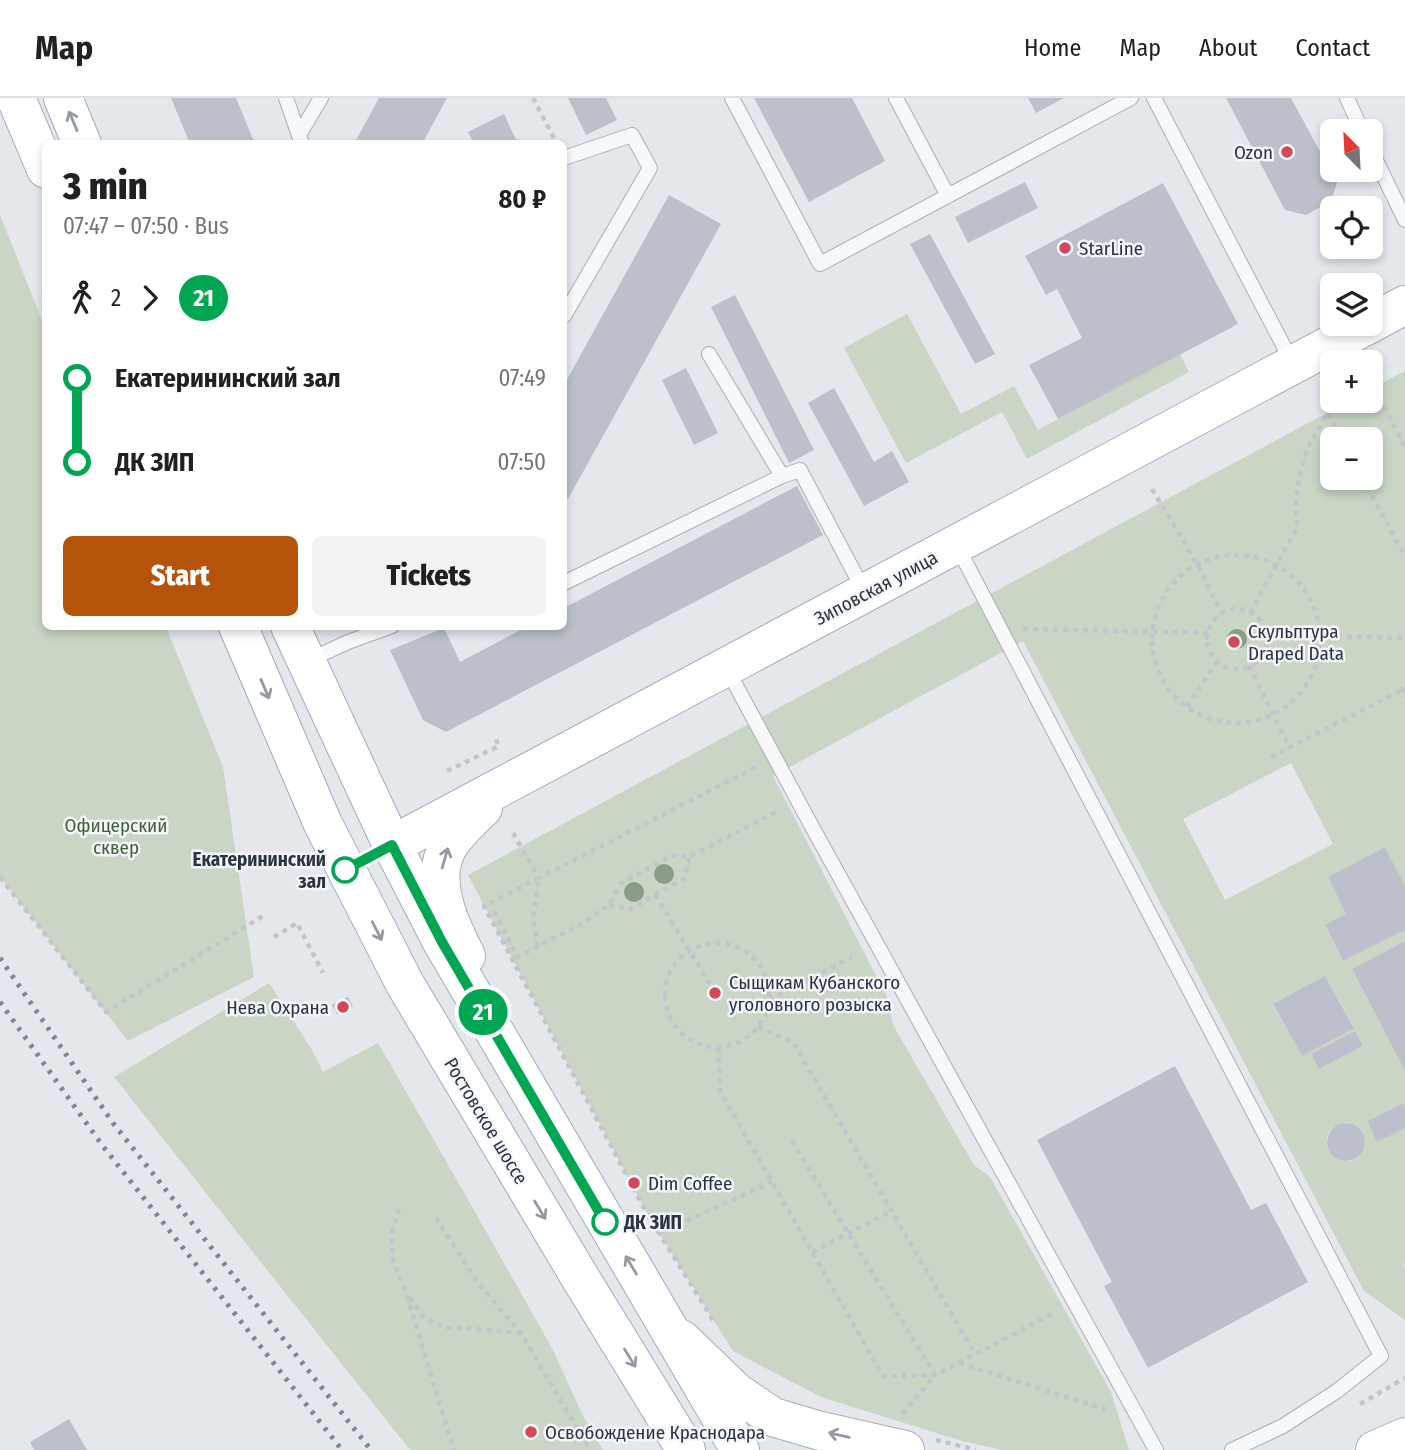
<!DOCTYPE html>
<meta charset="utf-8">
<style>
:root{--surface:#fff;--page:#f2f2f2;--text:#202124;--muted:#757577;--line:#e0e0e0;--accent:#b45309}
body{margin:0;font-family:"Fira Sans Condensed",sans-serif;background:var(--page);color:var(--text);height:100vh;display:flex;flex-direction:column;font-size:26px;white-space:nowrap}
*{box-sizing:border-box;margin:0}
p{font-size:23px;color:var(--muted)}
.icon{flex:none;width:38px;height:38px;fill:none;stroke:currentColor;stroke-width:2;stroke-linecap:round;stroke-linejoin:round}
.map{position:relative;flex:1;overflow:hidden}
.details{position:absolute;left:42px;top:42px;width:525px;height:490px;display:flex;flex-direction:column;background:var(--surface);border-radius:10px;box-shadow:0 4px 10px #0003}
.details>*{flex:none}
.badge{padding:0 14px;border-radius:23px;font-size:24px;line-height:46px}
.needle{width:46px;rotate:336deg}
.buttons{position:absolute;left:1320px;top:21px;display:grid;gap:14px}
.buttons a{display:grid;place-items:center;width:63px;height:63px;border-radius:10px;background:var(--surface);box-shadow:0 4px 10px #0003;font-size:35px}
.map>.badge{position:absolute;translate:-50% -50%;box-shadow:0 0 0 4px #fff}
.legs{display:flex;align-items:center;gap:10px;height:77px;padding:0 21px;font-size:23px}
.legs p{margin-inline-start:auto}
.summary{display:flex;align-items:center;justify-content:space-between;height:119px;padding:0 21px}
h1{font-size:38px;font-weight:800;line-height:52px}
.action{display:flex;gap:14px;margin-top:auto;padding:14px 21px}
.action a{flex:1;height:80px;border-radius:10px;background:var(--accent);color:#fff;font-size:28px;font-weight:800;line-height:80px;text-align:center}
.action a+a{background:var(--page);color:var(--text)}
ul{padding:0 21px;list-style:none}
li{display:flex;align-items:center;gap:24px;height:84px;font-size:26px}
li i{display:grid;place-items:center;width:10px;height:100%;margin:0 9px;background:currentColor}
li i::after{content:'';width:18px;height:18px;margin:-9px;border:5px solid;border-radius:50%;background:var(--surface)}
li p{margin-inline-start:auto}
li:first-child i{background:linear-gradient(#0000 50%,currentColor 0)}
li:last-child i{background:linear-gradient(currentColor 50%,#0000 0)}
header{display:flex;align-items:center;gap:42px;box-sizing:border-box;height:98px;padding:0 35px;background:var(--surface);border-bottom:2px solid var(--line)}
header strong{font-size:33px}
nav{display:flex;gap:38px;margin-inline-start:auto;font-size:24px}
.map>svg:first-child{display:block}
</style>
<header>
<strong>Map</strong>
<nav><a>Home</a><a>Map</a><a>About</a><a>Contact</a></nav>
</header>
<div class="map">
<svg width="1405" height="1352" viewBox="0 0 1405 1352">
<rect width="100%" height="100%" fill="#e4e7ec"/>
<!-- green -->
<path fill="#c9d6c5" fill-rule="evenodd" d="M0 117 45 230 46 528 166 529 223 669 254 879 128 943 0 779Z
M907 216 961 316 1014 288 1038 332 1180 256 1189 274 1027 361 1002 314 906 365 844 250Z
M1405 273V788L1385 749 1328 779 1346 816 1325 828 1343 863 1405 832V843L1352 871 1405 973V1009L1402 1005 1367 1023 1377 1043 1405 1030V1165L1403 1167 1405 1170V1222L1364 1193 1023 543 773 678 886 897 893 927 974 1067 990 1079 1111 1294 1129 1352H1002L962 1343 821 1299 733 1253 650 1121 468 777 1349 303H1370V291ZM1332 341H1370V380H1332ZM1291 665 1333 746 1225 802 1183 721ZM1325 878 1354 929 1302 958 1273 907ZM1355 933 1363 948 1319 971 1311 956ZM1347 1024C1360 1028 1370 1039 1363 1052 1346 1086 1300 1034 1347 1024Z
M269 885 312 952 323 974 378 945 465 1096 553 1252 583 1318 603 1352H410L114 979Z"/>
<!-- building -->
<path fill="#bbc0ca" d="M171 0H236L255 46H190Z
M379 0H447L422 46H354Z
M568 0H606L617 22 586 37Z
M754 0H852L885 63 809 104Z
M1028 0H1064L1036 15Z
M1226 0H1291L1337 85 1331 103 1306 117 1285 112Z
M504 16 518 46H474L468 34Z
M1025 84 1038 110 968 145 955 119Z
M1163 85 1238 226 1058 321 1029 267 1082 240 1057 191 1046 197 1025 158Z
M669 97 721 126 568 401 564 398V287Z
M930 136 995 256 975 266 910 146Z
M735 197 814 352 789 365 711 209Z
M686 270 718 335 694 347 662 282Z
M834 290 874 364 892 353 909 384 864 408 808 305Z
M797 388 823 437 446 634 423 622 390 552 444 530 460 564 528 528H564V510Z
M1385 749 1405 788V832L1343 863 1325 827 1346 816 1328 779Z
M1405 843V973L1352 871Z
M1325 878 1354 930 1302 958 1273 906Z
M348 899 353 908 337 916 332 907Z
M1355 933 1363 948 1319 971 1311 956Z
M1175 968 1251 1112 1266 1105 1308 1184 1148 1270 1104 1188 1112 1184 1037 1042Z
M1403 1005 1405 1009V1030L1377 1044 1367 1023Z
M1327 1044a19 19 0 1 1 38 0a19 19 0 1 1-38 0Z
M69 1321 87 1352H34L30 1344Z"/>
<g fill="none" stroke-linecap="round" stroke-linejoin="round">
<!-- lane casing -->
<g stroke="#a9aeb7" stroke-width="16">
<path id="lane" d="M286 0 302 46
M732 0 820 166 1131 0
M896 0 948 98
M1154 0 1293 266
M1347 0 1362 33
M299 37 321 0
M1370 50 1405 122
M564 60 632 37 650 70 564 218
M709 256 782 378
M957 448 1381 1258 1337 1293 1283 1328 1232 1352
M564 485 782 378 800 372 865 495
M307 563 348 544 392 528
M727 571 810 725 1156 1352"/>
</g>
<!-- secondary casing -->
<g stroke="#a9aeb7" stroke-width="40">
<path id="secondary" d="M392 747 1405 207
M466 858C450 827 428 781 449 747 458 734 471 721 483 710
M681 1241 736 1294 773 1319 817 1332 905 1352
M1375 1352 1405 1339"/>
</g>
<!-- primary casing -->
<g stroke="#a3abb8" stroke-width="40">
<path id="primary" d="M16 0 46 71
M63 0 82 46
M238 528 323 726 405 886 581 1181 686 1352
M290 528 392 747 442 844 740 1352"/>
</g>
<!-- path -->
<path stroke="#c2c5cb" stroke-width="4.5" stroke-dasharray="5 5" stroke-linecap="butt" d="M533 0 555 42
M1375 290 1405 349
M1328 316 1341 341
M1362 380 1405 458
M1152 391 1197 466 1222 516
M1152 541a84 84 0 1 1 168 0a84 84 0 1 1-168 0Z
M1207 541a30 30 0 1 1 60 0a30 30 0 1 1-60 0Z
M1250 515 1297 430 1296 398 1302 368 1308 349 1327 315
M1023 531 1208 535
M1267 537 1405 540
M1249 568 1290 650
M1405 590 1402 592 1405 599
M1187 609 1217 563
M1271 659 1402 592
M447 673 499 648 494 637
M513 735 539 780 756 669
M0 779 106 914 263 818
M539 780 484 808 646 1114 713 1222
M655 797 710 886
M609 807 630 811 685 780 689 759
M494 813 517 859 578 828 609 807 620 786 673 757 689 759 780 712
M274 839 297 825 323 875
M665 897a52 52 0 1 1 104 0a52 52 0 1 1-104 0Z
M538 848 533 820 539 781
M769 902 852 859
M758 929 793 944 975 1256
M718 950 720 993 883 1278 935 1277 1056 1214
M792 1043 935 1277 901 1318
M399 1111 392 1134 393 1163 404 1189 454 1352
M436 1120 478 1185 522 1237 590 1352
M659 1135 772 1084
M812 1154 892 1113
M410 1199 424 1220 446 1230H464L520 1235
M959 1265 1110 1313
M1360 1306 1405 1280
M936 1342 976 1352"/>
<!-- lane -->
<use href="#lane" stroke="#f7f8fa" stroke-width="14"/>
<!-- secondary -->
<use href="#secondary" stroke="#fff" stroke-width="38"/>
<!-- primary -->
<use href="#primary" stroke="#fff" stroke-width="38"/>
<!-- rail -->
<path stroke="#7d8696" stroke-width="5" stroke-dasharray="3.5 7" stroke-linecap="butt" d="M0 860 113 1025 371 1352
M0 904 102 1047 342 1352"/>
</g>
<!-- trees -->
<g fill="#899d89">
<circle cx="1237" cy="541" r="10"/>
<circle cx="664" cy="776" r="10"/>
<circle cx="634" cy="794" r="10"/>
</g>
<!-- one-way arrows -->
<defs><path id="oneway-shaft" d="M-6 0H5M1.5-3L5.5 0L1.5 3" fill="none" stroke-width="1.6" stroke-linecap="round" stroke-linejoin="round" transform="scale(1.75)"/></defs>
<g stroke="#959aa2">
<use href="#oneway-shaft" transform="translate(73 23) rotate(-113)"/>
<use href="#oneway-shaft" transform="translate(265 591) rotate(67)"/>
<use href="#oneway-shaft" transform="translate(445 760) rotate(-74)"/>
<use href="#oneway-shaft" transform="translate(377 833) rotate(63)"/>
<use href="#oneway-shaft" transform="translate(540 1112) rotate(59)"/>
<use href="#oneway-shaft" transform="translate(631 1167) rotate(-121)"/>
<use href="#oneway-shaft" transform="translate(630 1260) rotate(58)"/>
<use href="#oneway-shaft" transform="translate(839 1337) rotate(-167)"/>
</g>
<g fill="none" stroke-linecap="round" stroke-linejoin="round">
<!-- line-1 casing -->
<g stroke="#fff" stroke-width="16">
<path id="line-1" d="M345 772 392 747 442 844 605 1124"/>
</g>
<!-- line-1 -->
<use href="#line-1" stroke="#00a651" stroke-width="10"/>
</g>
<!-- markers -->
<g fill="#d1495b" stroke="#f4f6f9" stroke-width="2.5">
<circle cx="1287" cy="54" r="7"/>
<circle cx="1065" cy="150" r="7"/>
<circle cx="1234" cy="544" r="7"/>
<circle cx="715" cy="895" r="7"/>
<circle cx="343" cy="909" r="7"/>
<circle cx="634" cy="1085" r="7"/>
<circle cx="531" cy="1334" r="7"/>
</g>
<g fill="#fff" stroke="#00a651" stroke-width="3.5">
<circle cx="345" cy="772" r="12"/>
<circle cx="605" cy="1124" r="12"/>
</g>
<g text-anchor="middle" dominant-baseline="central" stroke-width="5" stroke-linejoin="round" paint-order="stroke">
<!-- poi labels -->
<g font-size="19" fill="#2b3445" stroke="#f4f6f9" text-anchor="start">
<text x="1273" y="54" text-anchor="end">Ozon</text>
<text x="1079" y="150">StarLine</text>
<text x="1248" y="533">Скульптура<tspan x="1248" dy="22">Draped Data</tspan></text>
<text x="729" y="884">Сыщикам Кубанского<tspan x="729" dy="22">уголовного розыска</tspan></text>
<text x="329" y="909" text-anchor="end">Нева Охрана</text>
<text x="648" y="1085">Dim Coffee</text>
<text x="545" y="1334">Освобождение Краснодара</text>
</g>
<!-- street labels -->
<g font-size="19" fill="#2b3445" stroke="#f4f6f9">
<text transform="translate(876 490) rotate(-28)">Зиповская улица</text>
<text transform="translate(486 1023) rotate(59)">Ростовское шоссе</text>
</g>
<!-- park labels -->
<g font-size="19" fill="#3f6138" stroke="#f4f6f9">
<text x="116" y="727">Офицерский<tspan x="116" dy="22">сквер</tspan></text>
</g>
<!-- stop labels -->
<g font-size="19" font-weight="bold" fill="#2b3445" stroke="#f4f6f9" text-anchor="end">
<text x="326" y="761">Екатерининский<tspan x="326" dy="22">зал</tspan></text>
<text x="624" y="1124" text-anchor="start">ДК ЗИП</text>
</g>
</g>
</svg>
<div class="buttons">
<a><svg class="needle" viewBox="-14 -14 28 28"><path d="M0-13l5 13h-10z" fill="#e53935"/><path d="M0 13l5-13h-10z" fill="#757577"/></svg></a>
<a><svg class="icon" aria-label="locate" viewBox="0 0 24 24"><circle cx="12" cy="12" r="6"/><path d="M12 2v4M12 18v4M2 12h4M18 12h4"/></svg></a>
<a><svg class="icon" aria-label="layers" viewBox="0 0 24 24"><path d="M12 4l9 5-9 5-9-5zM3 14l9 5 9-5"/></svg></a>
<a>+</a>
<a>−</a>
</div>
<b class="badge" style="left:483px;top:914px;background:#00a651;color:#fff">21</b>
<section class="details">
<div class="summary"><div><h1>3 min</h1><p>07:47 – 07:50 · Bus</p></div><b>80 ₽</b></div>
<div class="legs"><svg class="icon" aria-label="walk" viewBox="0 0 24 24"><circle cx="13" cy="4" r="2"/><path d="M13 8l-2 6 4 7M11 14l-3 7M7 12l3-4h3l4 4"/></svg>2<svg class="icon" aria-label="forward" viewBox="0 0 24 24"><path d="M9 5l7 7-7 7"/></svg><b class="badge" style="background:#00a651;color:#fff">21</b></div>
<ul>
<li><i style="color:#00a651"></i><b>Екатерининский зал</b><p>07:49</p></li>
<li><i style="color:#00a651"></i><b>ДК ЗИП</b><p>07:50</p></li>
</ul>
<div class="action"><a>Start</a><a>Tickets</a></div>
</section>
</div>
